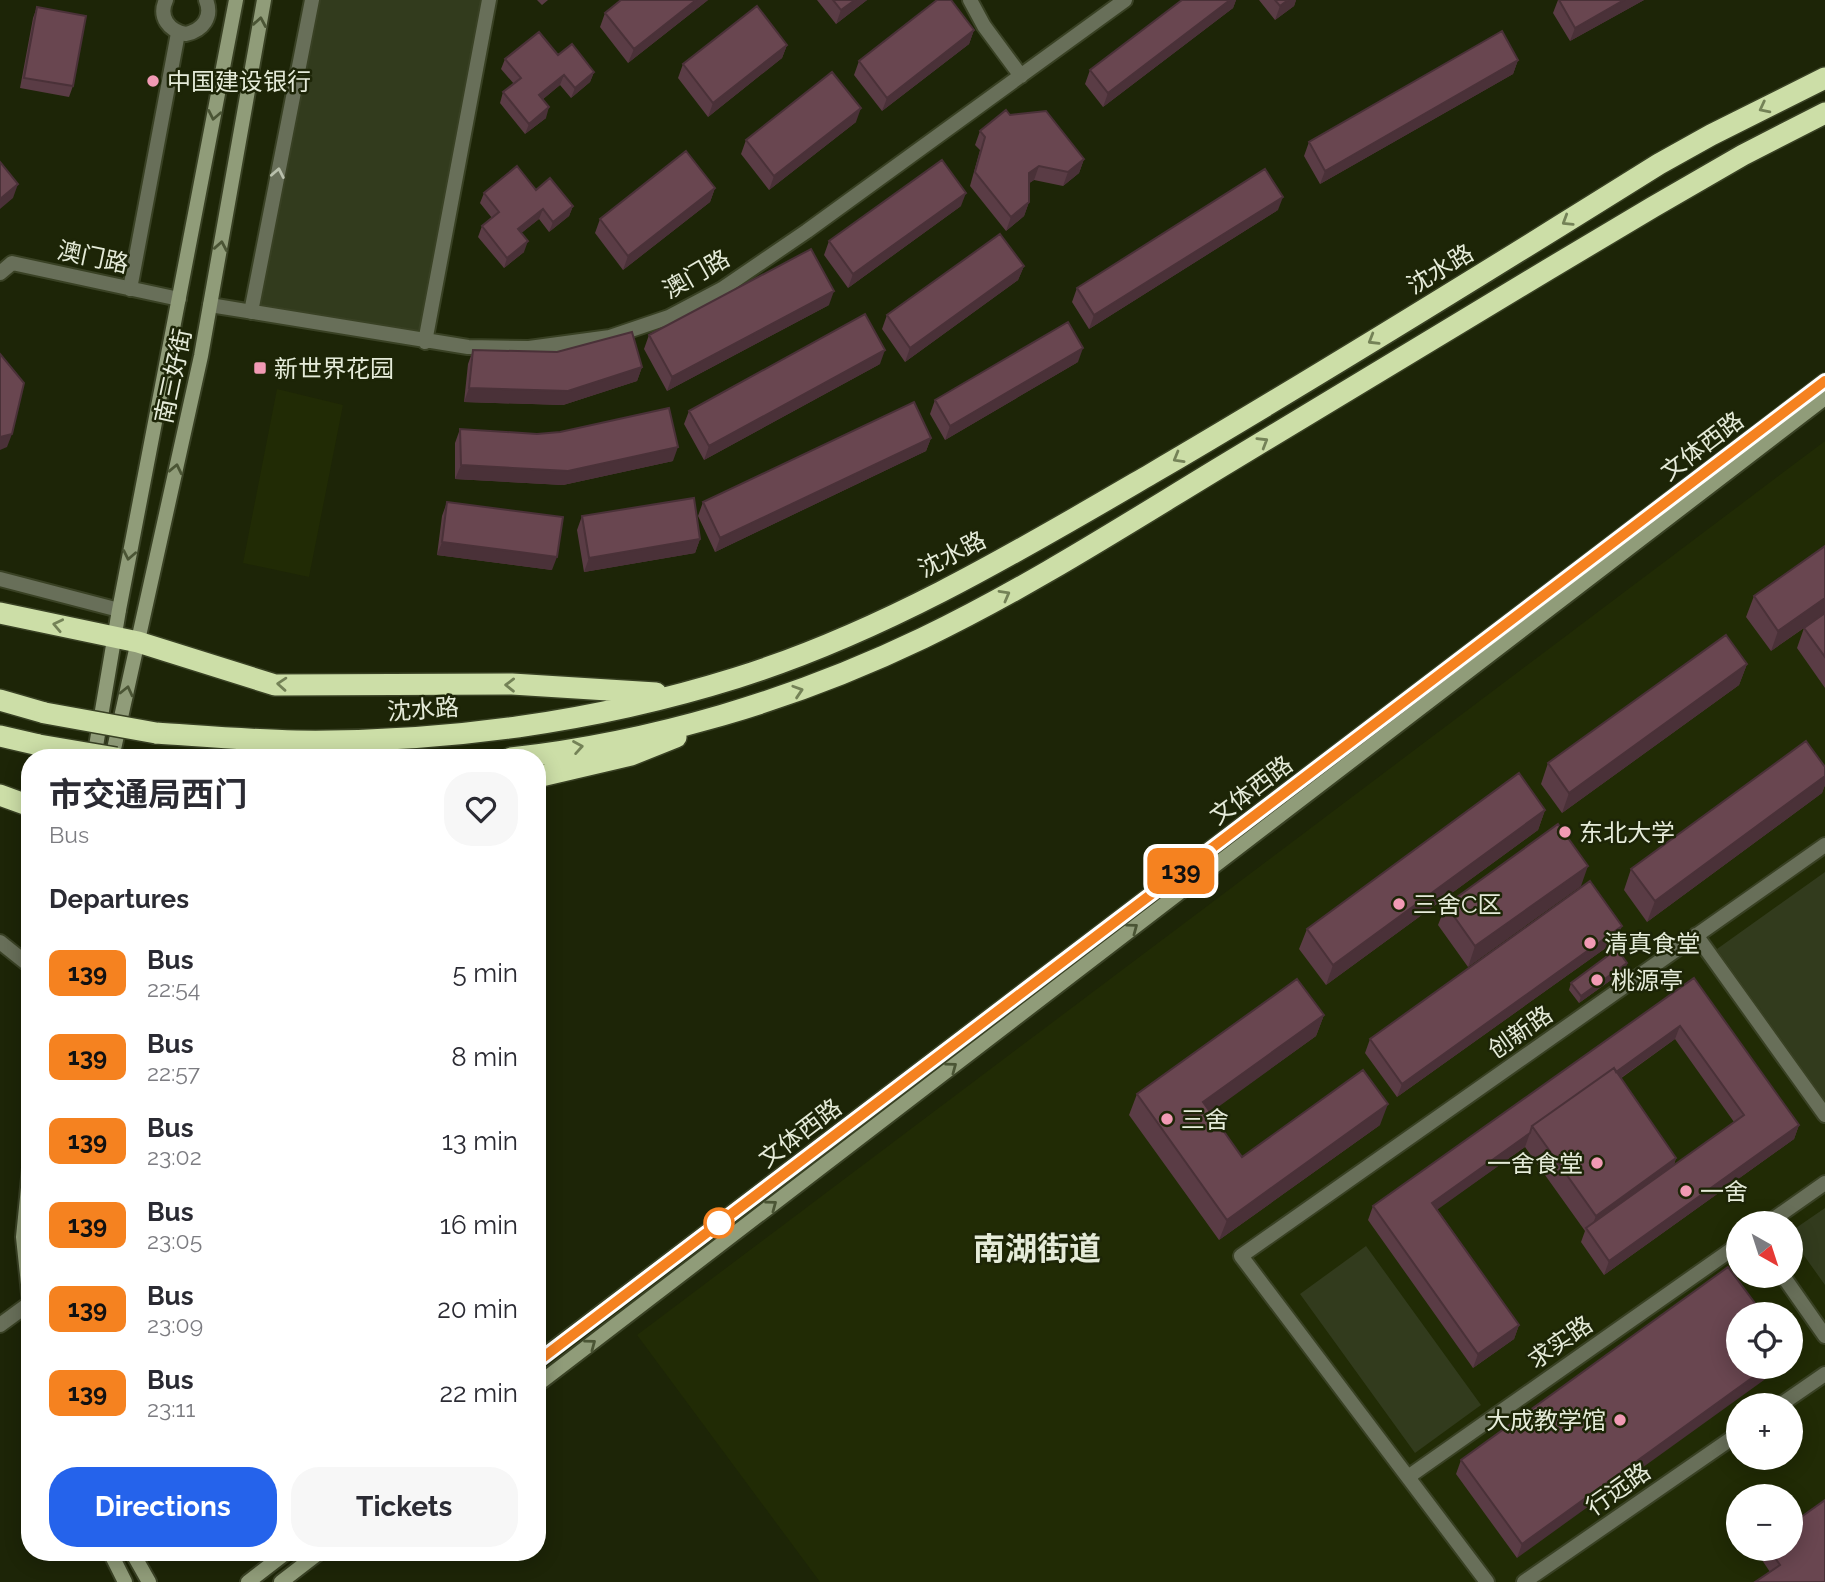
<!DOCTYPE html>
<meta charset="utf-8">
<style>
:root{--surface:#fff;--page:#f7f7f7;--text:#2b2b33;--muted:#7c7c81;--accent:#2563eb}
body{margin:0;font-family:Raleway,"Noto Sans SC",sans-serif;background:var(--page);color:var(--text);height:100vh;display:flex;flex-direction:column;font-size:26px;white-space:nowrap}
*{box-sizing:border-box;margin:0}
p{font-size:23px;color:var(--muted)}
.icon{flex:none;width:38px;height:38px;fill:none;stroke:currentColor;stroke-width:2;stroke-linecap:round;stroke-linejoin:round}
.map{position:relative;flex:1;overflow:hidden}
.panel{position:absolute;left:21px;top:749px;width:525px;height:812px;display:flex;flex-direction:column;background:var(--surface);border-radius:28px;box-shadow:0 4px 18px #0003}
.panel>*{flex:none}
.badge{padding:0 14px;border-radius:10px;font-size:24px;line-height:46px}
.needle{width:46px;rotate:141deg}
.fabs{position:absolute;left:1726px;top:1211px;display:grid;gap:14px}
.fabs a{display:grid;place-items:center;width:77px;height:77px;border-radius:50%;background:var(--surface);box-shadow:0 4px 18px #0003;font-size:35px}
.map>.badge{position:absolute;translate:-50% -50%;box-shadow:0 0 0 4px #fff}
h2{padding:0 28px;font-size:26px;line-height:63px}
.round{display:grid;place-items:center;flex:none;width:74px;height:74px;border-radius:28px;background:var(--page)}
.summary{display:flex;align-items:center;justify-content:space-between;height:119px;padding:0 28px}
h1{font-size:33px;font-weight:700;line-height:52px}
.button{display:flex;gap:14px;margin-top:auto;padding:14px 28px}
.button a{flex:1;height:80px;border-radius:28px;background:var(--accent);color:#fff;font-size:28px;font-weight:700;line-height:80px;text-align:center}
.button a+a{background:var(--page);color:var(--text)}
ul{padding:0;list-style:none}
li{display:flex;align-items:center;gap:21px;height:84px;padding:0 28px}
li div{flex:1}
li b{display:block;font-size:26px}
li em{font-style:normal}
li .badge{min-width:77px;font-weight:700;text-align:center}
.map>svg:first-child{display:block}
</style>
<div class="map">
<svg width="1825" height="1582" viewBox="0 0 1825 1582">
<rect width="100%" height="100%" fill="#1d2507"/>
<!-- built -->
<path fill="#212b05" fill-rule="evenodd" d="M277 389 343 405 309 577 243 563Z
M1825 441V1582H820L637 1335ZM1738 1223H1790V1276H1738ZM1738 1314H1790V1367H1738ZM1738 1405H1790V1458H1738ZM1738 1496H1790V1549H1738Z"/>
<!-- green -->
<path fill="#323b1d" d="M312 0H489L425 342 251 312Z
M1825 872V1100L1717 949Z
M1825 1208V1285L1790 1236V1232Z
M1366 1246 1481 1405 1415 1453 1300 1294Z"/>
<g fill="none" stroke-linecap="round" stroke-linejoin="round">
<!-- street casing -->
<g stroke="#394124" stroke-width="18">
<path id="street" d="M166 0C158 17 169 31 186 34 203 30 213 17 206 0
M970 0 984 26 1021 76
M0 273 12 263 179 299
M130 289 178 33
M210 305 468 347 529 348 610 337 669 317 722 289 807 231 1125 0
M251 312 312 0
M425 342 489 0
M0 579 119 610
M1696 935 1825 1115
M0 942 30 966
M1768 1223 1825 1183
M1783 1276 1825 1336
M0 1325 30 1303
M1780 1405 1825 1374
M1408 1477 1738 1245
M1487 1582 1241 1256 1825 845
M1524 1582 1738 1434"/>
</g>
<!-- secondary casing -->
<g stroke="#394124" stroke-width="18">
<path id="secondary" d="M94 758 119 610 236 0
M112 758 201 356 264 0
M30 1168 23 1237 30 1303
M537 1361 1825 381
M537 1385 1825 398
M110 1552 125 1582
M132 1552 149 1582
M248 1582 287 1552
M281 1582 320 1552"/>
</g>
<!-- highway casing -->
<g stroke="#394124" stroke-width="24">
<path id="highway" d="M0 613 138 642 275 685 512 684 656 693
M0 700 45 713
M156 733C202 736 249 740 296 741 444 743 595 722 736 678 883 632 1019 551 1151 474 1322 374 1491 269 1659 164L1711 135 1825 78
M0 736 39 745
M511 758C653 742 794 700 923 638 1029 587 1128 523 1229 462 1370 377 1511 291 1653 207L1743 155 1825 113
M537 777 631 755 676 737
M0 795 30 806"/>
</g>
<!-- street -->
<use href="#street" stroke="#686f59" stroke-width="14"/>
<!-- secondary -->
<use href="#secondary" stroke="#909c79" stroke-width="14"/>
<!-- highway -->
<use href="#highway" stroke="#ccdea7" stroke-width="21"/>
<!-- highway-bridge casing -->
<g stroke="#394124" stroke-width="24" stroke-linecap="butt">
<path id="highway-bridge" d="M45 713 156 733
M39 745 116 758"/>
</g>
<!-- highway-bridge -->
<use href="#highway-bridge" stroke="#ccdea7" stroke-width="21"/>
</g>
<!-- wall -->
<path fill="#5a3c45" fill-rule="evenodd" d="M537 0H548L542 5Z
M708 0 628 63 600 27 605 13Z
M817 0H867L836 24Z
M1182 0H1236L1233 8 1103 107 1085 84 1090 70Z
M1259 0H1296L1294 6 1275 20Z
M1558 0H1644L1570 41 1553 13Z
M37 7 73 86 69 97 20 88 33 18Z
M974 30 969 44 882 111 854 75 859 61Z
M787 45 782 58 708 117 678 78 683 64Z
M558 55 594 72 590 82 571 98 560 85 543 99 546 118 525 134 500 103 503 92 514 84 501 69 505 59Z
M1518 60 1513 74 1320 184 1304 156 1309 142Z
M1010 115 1084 159 1079 173 1063 186 1034 180 1029 183V202L1024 216 1006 231 970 186 980 150 975 145 980 131Z
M856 122 769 190 741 154 746 140Z
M715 188 710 202 623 270 595 233 600 219Z
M536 190 573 206 569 216 549 232 539 219 521 233 524 252 504 268 478 237 482 226 492 218 480 203 484 193Z
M961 206 848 288 824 255 829 241Z
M1278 210 1089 329 1072 302 1077 288Z
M1024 266 1018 280 905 362 882 329 887 315Z
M829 305 667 391 644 349 649 335Z
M473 350 642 367 637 381 563 405 464 402 468 364Z
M1078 362 945 440 930 414 935 400Z
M880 364 704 460 684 424 689 411Z
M460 429 673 461 563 485 455 479V443Z
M931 438 926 451 715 552 698 516 703 502Z
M447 502 552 570 437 555 442 516Z
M582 516 700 539 695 553 584 572 577 530Z
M1825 546V688L1797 648 1804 628 1771 651 1746 617 1754 596Z
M1747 664 1739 685 1562 813 1541 784 1548 763Z
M1825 767V785L1822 793 1647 922 1624 890 1631 869Z
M1545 810 1538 830 1326 985 1299 949 1307 929Z
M1581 886 1468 967 1438 925 1446 905Z
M1617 940 1397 1097 1365 1053 1370 1039Z
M1627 963 1625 970 1579 1003 1569 990 1571 983Z
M1694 978 1799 1125 1794 1139 1604 1275 1581 1242 1585 1231 1525 1147 1437 1209 1519 1325 1514 1339 1473 1368 1368 1220 1373 1206ZM1675 1039 1734 1122 1674 1165 1676 1158 1620 1079Z
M1324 1015 1316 1036 1210 1112 1242 1157 1380 1125 1219 1240 1129 1115 1137 1094Z
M1728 1267 1517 1558 1456 1474 1461 1460Z
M1763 1549H1790L1825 1582 1770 1572 1760 1557Z"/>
<!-- shaded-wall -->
<path fill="#4a3138" d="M696 0H708L628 63 634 49Z
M855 0H867L836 24 841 10Z
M1230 0H1236L1233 8 1103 107 1108 93Z
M1288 0H1296L1294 6 1275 20 1280 6Z
M1624 0H1644L1570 41 1575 28Z
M974 30 969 44 882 111 887 98Z
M787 45 782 58 708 117 713 103Z
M1518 60 1513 74 1320 184 1325 171Z
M594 72 590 82 571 98 575 88Z
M564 75 560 85 536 105 539 95Z
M549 107 546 118 525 134 529 124Z
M861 108 856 122 769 190 774 176Z
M1084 159 1079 173 1063 186 1068 172Z
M1039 166 1034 180 1024 187 1029 173Z
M18 184 13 198 0 209V199Z
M715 188 710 202 623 270 628 256Z
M966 193 961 206 848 288 853 274Z
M1283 197 1278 210 1089 329 1094 315Z
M1029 202 1024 216 1006 231 1011 217Z
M573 206 569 216 549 232 553 222Z
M543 209 539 219 514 239 518 229Z
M528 241 524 252 504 268 507 258Z
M1024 266 1018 280 905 362 910 348Z
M834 291 829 305 667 391 672 377Z
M1083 348 1078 362 945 440 950 426Z
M885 350 880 364 704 460 709 446Z
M642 367 637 381 563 405 464 402 469 388Z
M12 434 7 447 0 450V437Z
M931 438 926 451 715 552 720 538Z
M678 447 673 461 563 485 455 479 461 465Z
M700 539 695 553 584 572 589 558Z
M442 542 557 557 552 570 437 555Z
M1825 598V613L1771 651 1778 631Z
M1747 664 1739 685 1562 813 1569 793Z
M1825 776V785L1822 793 1647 922 1655 901Z
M1545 810 1538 830 1326 985 1333 965Z
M1588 866 1581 886 1468 967 1475 946Z
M1622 926 1617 940 1397 1097 1402 1084Z
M1627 963 1625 970 1579 1003 1581 996Z
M1324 1015 1316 1036 1196 1123 1203 1102Z
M1680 1026 1675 1039 1539 1136 1534 1130Z
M1388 1104 1380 1125 1219 1240 1227 1220Z
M1799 1125 1794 1139 1604 1275 1609 1261Z
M1530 1133 1525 1147 1427 1217 1432 1203Z
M1676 1158 1669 1179 1589 1233 1596 1216Z
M1519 1325 1514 1339 1473 1368 1478 1354Z
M1767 1367H1782L1517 1558 1522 1544Z"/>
<!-- building -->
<path fill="#694650" stroke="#4a3138" stroke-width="2" d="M621 0H696L634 49 605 13Z
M833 0H855L841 10Z
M937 0H951L974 30 887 98 859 61Z
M1182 0H1230L1108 93 1090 70Z
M1275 0H1288L1280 6Z
M1559 0H1624L1575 28Z
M757 6 787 45 713 103 683 64Z
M37 7 86 16 73 86 24 78Z
M1502 31 1518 60 1325 171 1309 142Z
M539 32 558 55 572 44 594 72 575 88 564 75 539 95 549 107 529 124 503 92 521 78 505 59Z
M832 72 861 108 774 176 746 140Z
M1006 110 1010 115 1046 111 1084 159 1068 172 1039 166 1029 173V202L1011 217 975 172 985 137 980 131Z
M686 151 715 188 628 256 600 219Z
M942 160 966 193 853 274 829 241Z
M0 162 18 184 0 199Z
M517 166 536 190 550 178 573 206 553 222 543 209 518 229 528 241 507 258 482 226 499 212 484 193Z
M1265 169 1283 197 1094 315 1077 288Z
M1000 234 1024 266 910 348 887 315Z
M811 249 834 291 672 377 649 335Z
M865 314 885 350 709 446 689 411Z
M1068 322 1083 348 950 426 935 400Z
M632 332 642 367 568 391 469 388 473 350 557 352Z
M0 354 24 383 12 434 0 437Z
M914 402 931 438 720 538 703 502Z
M669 408 678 447 568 471 461 465 460 429 537 434 560 432Z
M694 498 700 539 589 558 582 516Z
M447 502 563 517 557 557 442 542Z
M1825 546V598L1778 631 1754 596Z
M1825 613V657L1804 628Z
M1726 635 1747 664 1569 793 1548 763Z
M1806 741 1825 767V776L1655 901 1631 869Z
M1519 773 1545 810 1333 965 1307 929Z
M1558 824 1588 866 1475 946 1446 905Z
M1590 881 1622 926 1402 1084 1370 1039Z
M1617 949 1627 963 1581 996 1571 983Z
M1694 978 1799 1125 1609 1261 1586 1228 1744 1115 1680 1026 1616 1072 1614 1068 1532 1126 1530 1133 1432 1203 1519 1325 1478 1354 1373 1206Z
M1297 979 1324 1015 1203 1102 1242 1157 1363 1070 1388 1104 1227 1220 1137 1094Z
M1614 1068 1676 1158 1596 1216 1532 1126Z
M1728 1267 1763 1314H1738V1367H1767L1522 1544 1461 1460Z
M1825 1500V1582H1755L1780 1565 1769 1549H1790V1525Z"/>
<!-- one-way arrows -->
<defs><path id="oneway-chevron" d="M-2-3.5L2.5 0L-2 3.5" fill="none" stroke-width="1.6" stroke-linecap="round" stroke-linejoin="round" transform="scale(1.75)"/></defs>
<g stroke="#4b5535">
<use href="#oneway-chevron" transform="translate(260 22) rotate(-80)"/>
<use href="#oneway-chevron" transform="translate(214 115) rotate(101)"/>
<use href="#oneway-chevron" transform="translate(221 246) rotate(-80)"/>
<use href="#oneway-chevron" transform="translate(176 469) rotate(-78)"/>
<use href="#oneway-chevron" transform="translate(129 555) rotate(101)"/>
<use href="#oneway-chevron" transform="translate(127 691) rotate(-77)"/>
<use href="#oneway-chevron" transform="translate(1133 928) rotate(-37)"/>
<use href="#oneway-chevron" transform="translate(952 1067) rotate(-37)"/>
<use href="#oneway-chevron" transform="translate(772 1205) rotate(-37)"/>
<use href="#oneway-chevron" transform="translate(591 1344) rotate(-37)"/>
</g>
<g stroke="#748257">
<use href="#oneway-chevron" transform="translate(1764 108) rotate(153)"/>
<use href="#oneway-chevron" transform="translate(1567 221) rotate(148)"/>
<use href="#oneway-chevron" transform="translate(1373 340) rotate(149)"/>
<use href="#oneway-chevron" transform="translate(1263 442) rotate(-31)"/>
<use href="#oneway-chevron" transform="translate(1178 458) rotate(150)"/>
<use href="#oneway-chevron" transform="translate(1005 595) rotate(-29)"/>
<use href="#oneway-chevron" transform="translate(58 625) rotate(-168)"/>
<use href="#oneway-chevron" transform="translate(282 684) rotate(-176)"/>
<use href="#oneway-chevron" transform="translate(510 685) rotate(-179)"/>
<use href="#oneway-chevron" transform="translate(798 691) rotate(-18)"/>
<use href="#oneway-chevron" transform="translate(578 747) rotate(-10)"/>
</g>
<use stroke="#b9c0ac" href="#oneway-chevron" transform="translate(278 173) rotate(-79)"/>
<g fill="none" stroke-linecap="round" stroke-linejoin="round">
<!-- line casing -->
<g stroke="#fff" stroke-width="16">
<path id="line" d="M537 1362 1825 381"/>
</g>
<!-- line -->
<use href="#line" stroke="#f58220" stroke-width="10"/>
</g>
<!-- markers -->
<g fill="#f19ab4" stroke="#1d2507" stroke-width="2.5">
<circle cx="153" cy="81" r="7"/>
<rect x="253" y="361" width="14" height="14" rx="3.5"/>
<circle cx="1565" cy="832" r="7"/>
<circle cx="1399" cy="904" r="7"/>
<circle cx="1590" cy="943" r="7"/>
<circle cx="1597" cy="980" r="7"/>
<circle cx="1167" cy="1119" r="7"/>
<circle cx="1597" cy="1163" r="7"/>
<circle cx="1686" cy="1191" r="7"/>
<circle cx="1620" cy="1420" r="7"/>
</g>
<circle fill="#fff" stroke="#f58220" stroke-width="3.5" cx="719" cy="1223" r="14"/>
<g text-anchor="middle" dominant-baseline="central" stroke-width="5" stroke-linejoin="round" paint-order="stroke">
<!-- poi labels -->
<g font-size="24" fill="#e5ebd9" stroke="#1d2507" text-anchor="start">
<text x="167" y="81">中国建设银行</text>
<text x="274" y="368">新世界花园</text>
<text x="1579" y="832">东北大学</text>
<text x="1413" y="904">三舍C区</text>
<text x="1604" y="943">清真食堂</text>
<text x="1611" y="980">桃源亭</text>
<text x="1181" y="1119">三舍</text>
<text x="1583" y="1163" text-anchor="end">一舍食堂</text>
<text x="1700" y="1191">一舍</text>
<text x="1606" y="1420" text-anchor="end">大成教学馆</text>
</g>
<!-- street labels -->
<g font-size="24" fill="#e5ebd9" stroke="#1d2507">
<text transform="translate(93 257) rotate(12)">澳门路</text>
<text transform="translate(1440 269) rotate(-31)">沈水路</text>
<text transform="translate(696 274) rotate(-30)">澳门路</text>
<text transform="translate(173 376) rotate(-78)">南三好街</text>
<text transform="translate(1702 446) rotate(-37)">文体西路</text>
<text transform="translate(952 554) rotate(-27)">沈水路</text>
<text transform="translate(423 709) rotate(-4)">沈水路</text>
<text transform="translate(1251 790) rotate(-37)">文体西路</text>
<text transform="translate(1520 1032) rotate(-35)">创新路</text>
<text transform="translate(800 1133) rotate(-37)">文体西路</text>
<text transform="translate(1560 1342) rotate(-35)">求实路</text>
<text transform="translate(1618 1489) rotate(-35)">行远路</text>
</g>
<!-- district labels -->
<g font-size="32" font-weight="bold" fill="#e5ebd9" stroke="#1d2507">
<text x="1037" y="1248">南湖街道</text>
</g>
</g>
</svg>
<div class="fabs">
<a><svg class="needle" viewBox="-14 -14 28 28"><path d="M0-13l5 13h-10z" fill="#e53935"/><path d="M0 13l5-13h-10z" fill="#7c7c81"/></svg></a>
<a><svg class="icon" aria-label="locate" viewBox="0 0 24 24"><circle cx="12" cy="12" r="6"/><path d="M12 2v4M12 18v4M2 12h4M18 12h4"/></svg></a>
<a>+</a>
<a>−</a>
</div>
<b class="badge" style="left:1181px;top:871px;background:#f58220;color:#111">139</b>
<section class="panel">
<div class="summary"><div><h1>市交通局西门</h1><p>Bus</p></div><a class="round"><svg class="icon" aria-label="heart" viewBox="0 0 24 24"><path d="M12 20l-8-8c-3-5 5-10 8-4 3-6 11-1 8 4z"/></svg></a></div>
<h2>Departures</h2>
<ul>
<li><span class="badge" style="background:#f58220;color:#111">139</span><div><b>Bus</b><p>22:54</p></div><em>5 min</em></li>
<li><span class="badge" style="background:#f58220;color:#111">139</span><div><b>Bus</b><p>22:57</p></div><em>8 min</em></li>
<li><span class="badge" style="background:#f58220;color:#111">139</span><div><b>Bus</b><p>23:02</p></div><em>13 min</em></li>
<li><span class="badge" style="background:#f58220;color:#111">139</span><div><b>Bus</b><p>23:05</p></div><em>16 min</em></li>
<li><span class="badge" style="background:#f58220;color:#111">139</span><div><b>Bus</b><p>23:09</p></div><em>20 min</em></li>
<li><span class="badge" style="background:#f58220;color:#111">139</span><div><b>Bus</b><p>23:11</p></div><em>22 min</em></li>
</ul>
<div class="button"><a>Directions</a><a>Tickets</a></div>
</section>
</div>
